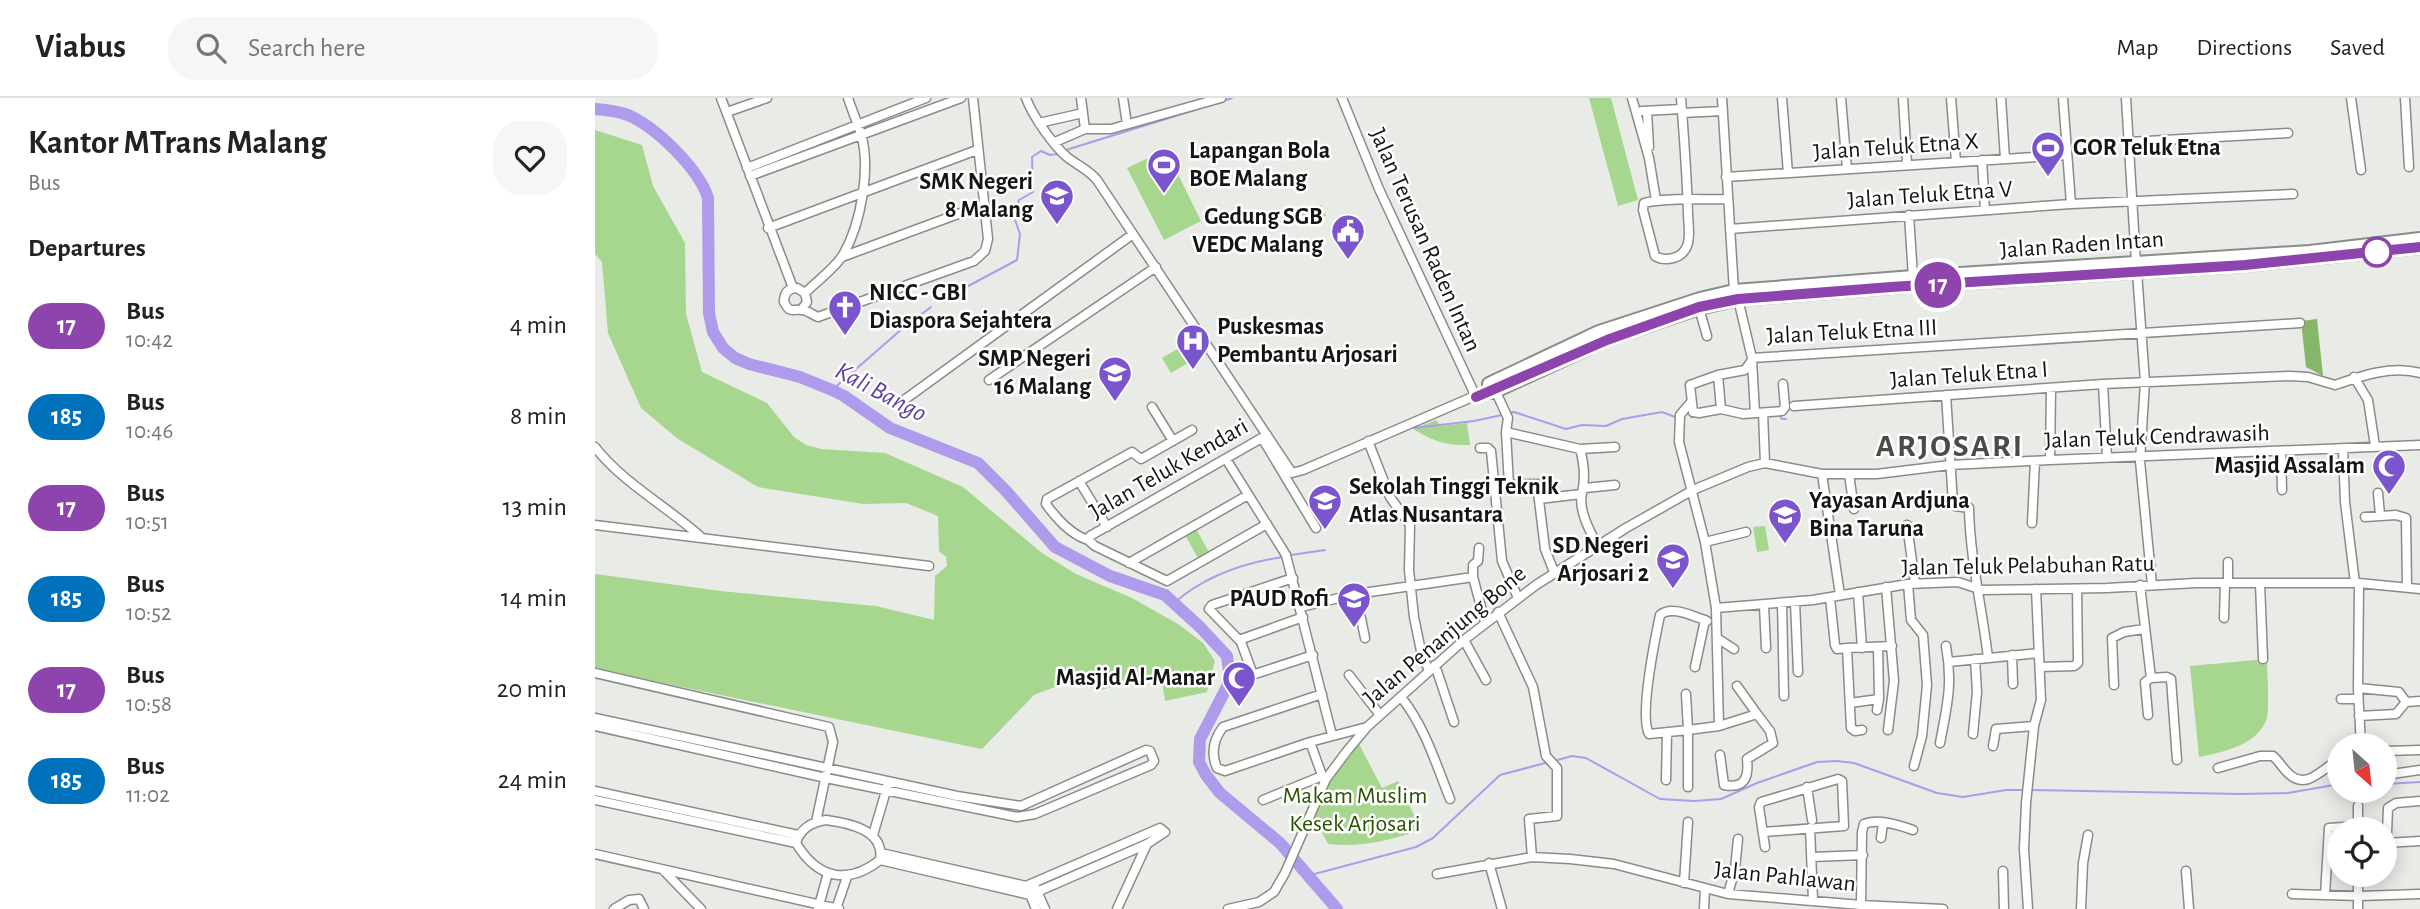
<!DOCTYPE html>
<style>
:root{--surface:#fff;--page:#f6f6f6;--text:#222;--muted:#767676;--line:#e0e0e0}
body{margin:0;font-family:"Alegreya Sans",sans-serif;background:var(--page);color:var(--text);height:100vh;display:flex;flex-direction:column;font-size:26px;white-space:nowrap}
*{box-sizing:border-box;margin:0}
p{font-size:23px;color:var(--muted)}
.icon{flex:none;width:38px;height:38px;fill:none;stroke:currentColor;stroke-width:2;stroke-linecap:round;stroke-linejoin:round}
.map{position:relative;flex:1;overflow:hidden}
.sheet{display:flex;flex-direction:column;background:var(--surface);width:595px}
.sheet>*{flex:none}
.badge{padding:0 14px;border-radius:23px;font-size:24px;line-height:46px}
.needle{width:46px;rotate:153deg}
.buttons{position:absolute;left:1732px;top:635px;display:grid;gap:14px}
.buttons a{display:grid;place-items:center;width:70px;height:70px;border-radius:50%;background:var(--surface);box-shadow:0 4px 18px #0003;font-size:35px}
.map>.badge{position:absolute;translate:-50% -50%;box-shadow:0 0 0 4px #fff}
h2{padding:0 28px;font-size:26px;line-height:63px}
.round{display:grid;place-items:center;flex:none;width:74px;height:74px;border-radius:28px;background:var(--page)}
.overview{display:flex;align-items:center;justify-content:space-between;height:119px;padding:0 28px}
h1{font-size:33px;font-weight:700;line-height:52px}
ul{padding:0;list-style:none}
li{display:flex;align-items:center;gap:21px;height:91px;padding:0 28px}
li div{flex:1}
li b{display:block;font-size:26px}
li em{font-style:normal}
li .badge{min-width:77px;font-weight:700;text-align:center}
header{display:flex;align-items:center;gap:42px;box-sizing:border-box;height:98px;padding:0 35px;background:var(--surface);border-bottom:2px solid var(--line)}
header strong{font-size:33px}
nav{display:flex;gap:38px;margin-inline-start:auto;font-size:24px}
.search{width:490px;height:63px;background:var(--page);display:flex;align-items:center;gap:18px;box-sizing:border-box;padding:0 24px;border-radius:28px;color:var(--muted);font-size:26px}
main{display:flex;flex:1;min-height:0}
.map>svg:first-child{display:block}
</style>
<header>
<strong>Viabus</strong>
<div class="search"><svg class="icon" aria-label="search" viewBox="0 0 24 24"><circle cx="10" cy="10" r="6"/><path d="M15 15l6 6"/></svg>Search here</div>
<nav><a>Map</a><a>Directions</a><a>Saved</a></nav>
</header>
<main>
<section class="sheet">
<div class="overview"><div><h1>Kantor MTrans Malang</h1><p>Bus</p></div><a class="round"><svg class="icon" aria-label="heart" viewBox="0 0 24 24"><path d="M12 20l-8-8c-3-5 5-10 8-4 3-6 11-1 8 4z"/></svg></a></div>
<h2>Departures</h2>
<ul>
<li><span class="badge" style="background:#8e44ad;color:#fff">17</span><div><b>Bus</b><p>10:42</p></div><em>4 min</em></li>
<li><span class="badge" style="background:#0072bc;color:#fff">185</span><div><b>Bus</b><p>10:46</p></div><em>8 min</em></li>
<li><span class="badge" style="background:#8e44ad;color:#fff">17</span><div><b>Bus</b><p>10:51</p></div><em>13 min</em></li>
<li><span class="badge" style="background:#0072bc;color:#fff">185</span><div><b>Bus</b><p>10:52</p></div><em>14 min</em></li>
<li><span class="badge" style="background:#8e44ad;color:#fff">17</span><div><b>Bus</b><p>10:58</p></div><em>20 min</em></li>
<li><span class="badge" style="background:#0072bc;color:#fff">185</span><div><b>Bus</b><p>11:02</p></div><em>24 min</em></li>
</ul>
</section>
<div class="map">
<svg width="1825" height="811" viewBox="0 0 1825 811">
<rect width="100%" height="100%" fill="#e8ebe6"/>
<!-- green -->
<path fill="#a7d78e" d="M994 0H1016L1043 102 1023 108Z
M0 32 47 47 58 88 90 145 91 216 107 274 172 305 199 339 211 347 226 351 290 355 368 389 447 455 481 476 537 500 583 526 608 545 620 563 612 594 570 603 567 583 556 577 506 592 487 587H465L439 597 387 651 0 571V476L126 493 281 508 339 522 340 478 352 468 351 459 344 453 343 418 311 405 268 406 163 389 83 341 46 310 13 235 7 164 0 156Z
M571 52 606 123 569 142 532 70Z
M726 107 731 118 712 126 707 116Z
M594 244 603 259 576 275 567 260Z
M841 322 846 328 872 325 875 347C852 348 838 343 818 331Z
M1170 428 1174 452 1162 454 1158 429Z
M600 429 615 456 604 462 589 435Z
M1672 561C1672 575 1675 612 1671 623 1660 648 1628 654 1604 659L1595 568Z
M764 646 787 690 803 683 826 732C796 742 766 750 733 746L719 718 732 688Z"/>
<!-- forest -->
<path fill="#85b66a" d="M1722 221 1728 278 1711 269 1706 223Z"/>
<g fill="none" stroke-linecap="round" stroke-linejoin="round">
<!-- stream -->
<path stroke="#ae9beb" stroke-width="2" d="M628 3 637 0
M471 52 606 10
M345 203 422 162 425 136 419 119 424 102 438 94 437 59 446 53 455 57 463 56
M237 292 308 230 336 209
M913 315 919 314 971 331 987 327 1011 328 1027 321 1067 314 1080 319
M1184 317 1187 321H1191
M1096 319H1102
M819 330 879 323 907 317
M696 457 730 452
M579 505C610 478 648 465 688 459
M959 663 977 658 991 660 1065 701 1099 703 1126 701 1162 685 1222 664 1242 663 1259 665 1342 695 1368 699 1411 692H1429
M1790 686 1825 684
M1435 692 1646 696 1693 695 1745 686
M712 778 821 749 838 740 905 677 954 664"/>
<!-- river -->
<path stroke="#ae9beb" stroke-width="12" d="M0 11C12 12 22 13 33 17 61 29 104 71 113 100L114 215 118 234 128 250 140 260 154 266 205 279 237 292 249 298 295 330 383 365 411 393 460 449 515 478 570 497 605 529 632 558 635 583 605 641 604 664 611 677 625 695 685 745 742 811"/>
<!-- minor casing -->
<g stroke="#898c88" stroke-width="11">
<path id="minor" d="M126 0 198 190
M431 0C437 17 458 47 472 59 482 67 494 72 502 82L697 375 708 372 875 300 887 298 898 294
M486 0 490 31
M528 0 532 26
M747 0 784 91 881 299
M1037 0 1054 60 1061 102
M1086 0C1089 39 1092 77 1093 116 1093 125 1096 139 1092 148 1087 161 1070 164 1060 158L1048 112 1049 105C1072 99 1108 102 1133 101
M1127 0 1139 193
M1187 0 1193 75
M1246 0 1252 71
M1308 0 1312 66
M1356 0 1361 64
M1406 0 1410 61
M1468 0 1476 106
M1531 0 1541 165
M1756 0 1766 72
M1810 0 1814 69
M1047 13 1087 11
M1052 13 1054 49
M132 14 172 0
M1087 15 1128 13
M444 25 488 15
M460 44 490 31H516L626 0
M1534 44 1693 35
M1387 62 1390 112
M152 70 331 0
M155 78 366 0
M1131 79 1472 57
M1314 117 1318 179
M173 130 382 52
M1135 131 1476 106 1698 96
M247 159 390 106
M1542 174 1550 284 1545 363 1557 487
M210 195C222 183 239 171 248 157 266 126 276 70 266 36 262 24 257 12 253 0
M1143 201 1157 260 1705 225
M1104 210 1112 238
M207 211 212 204 210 195 202 190C193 190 189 195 189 204 196 217 197 210 207 212 212 212 218 217 223 219L379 163 390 153 393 141 378 0
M1157 262 1150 272 1123 277 1095 287 1098 314 1104 315 1126 311 1148 316 1187 313 1190 309 1188 286
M1157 262 1160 315
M1123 277 1126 311
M1759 279 1773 302 1780 348
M394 282 561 169
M1508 286 1512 360
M900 292 913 320 911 334 914 387
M1351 297 1358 405 1360 408 1374 410C1375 461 1387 509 1393 560
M305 305 538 136
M1199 308 1508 286 1695 278 1713 279 1740 287C1766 278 1797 267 1825 275
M557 309 578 343
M1168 315 1170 365
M911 334 985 351C989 365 990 382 987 395 983 412 995 434 1003 448
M667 340 721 430
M773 343 795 399 815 427 814 472 819 519 827 558 834 572
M0 349C27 384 71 408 105 438
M885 350H893L896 353 907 463 923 500
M985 351 1020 349
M1748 351 1750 404 1760 485
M1686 353 1687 392
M631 361 691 457 737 637
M1455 362 1456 291
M1227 376 1245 497
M1254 376 1259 411
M484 383 512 429
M901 387 942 386 950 451 959 474
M990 390 1020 387
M1783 395 1785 417
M944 401 986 396
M1770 419 1801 417 1811 420 1812 489
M1437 425 1440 363
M672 426 572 483 500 448 493 442 495 438 672 337
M0 427 334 468
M1312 427 1320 485
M493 442C475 436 462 421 451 406L452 401 537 354 546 361 597 332
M1110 444 1151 434
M884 450 883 463 878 467V479L890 524
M534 465 653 397
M698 480 617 507 614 511 646 544 657 574 660 576 718 557
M1633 485V464
M1665 485 1668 561
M1764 485 1763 590 1766 648
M1313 486 1316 522 1328 537 1332 587 1327 638 1319 668
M1545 487 1556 580 1550 584 1553 617
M1291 489 1299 583 1293 632
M1263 494 1267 550
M761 496 770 540
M1235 500 1240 547 1242 551 1252 550 1256 630 1260 633 1267 632
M1200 504 1203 574
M1187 505 1189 598
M1169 507 1171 550
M706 509 761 496 878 479
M1121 510 1218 502 1313 486 1363 484 1387 492 1512 490 1601 485H1764L1825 491
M903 514 938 589 951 658 962 670V718L934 721 937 759
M1629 520 1630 485
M1122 540 1139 551
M644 542 708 519
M869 542 891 582
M1252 550 1297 548
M1417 557 1418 586
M1354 564 1444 555
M840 567 859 624
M1100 569 1110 522 1112 523
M1445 569 1479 568 1483 565 1482 491
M0 575 234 629 238 644 221 724
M754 577 785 617
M1556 580 1572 579 1576 581 1582 662
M1519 587 1517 540 1529 534 1549 531
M1763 590 1804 594 1811 604
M727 596 628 629C618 642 616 656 622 670L630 673 715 644 772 629
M1091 596 1093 632 1054 636C1044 617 1060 541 1065 517 1076 507 1097 518 1110 522
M806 599C830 629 841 666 855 701
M1746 601H1763
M1255 605 1284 601 1283 549
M1282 612 1284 601
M1764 618 1801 616 1811 604 1825 603
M0 620 362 698 426 708 551 652 555 653 559 663 556 667 440 716 422 719 231 680 0 628
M1124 628 1162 616 1142 588
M1378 636 1382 594 1380 561
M715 644 728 680
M1345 645C1352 608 1358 586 1351 548
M1398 648 1401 631 1439 628
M1790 653 1825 652
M1125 657 1129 687C1150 691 1154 679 1152 661L1178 645 1175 633 1162 616
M1623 670 1665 658H1678C1685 664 1688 671 1694 676 1713 693 1727 669 1745 662
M1790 677 1825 672
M1071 682 1072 635
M1093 689V632L1124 628 1121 510 1110 444 1084 344 1085 317 1096 304
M1212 689 1217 722
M0 693 203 737
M0 702 201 745
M668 702 727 678
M231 722C254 725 290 732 285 762 252 788 222 780 201 745 205 731 217 724 231 722Z
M1215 730 1218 802
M1763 732V708
M1168 734 1249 728 1247 683 1243 681 1166 704 1164 709 1170 749
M278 737 293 686
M1286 740 1288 725
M1791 745 1825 743
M0 756 244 811
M1217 759 1268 757
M1791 760 1793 710 1801 705 1825 703
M285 762 435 797 552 746 570 734 565 730 431 788 286 755
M894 765 907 811
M1408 773 1409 811
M1591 773 1594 811
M70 774 106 811
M842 776 937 759 975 761 1019 766 1133 796 1266 807 1348 811
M1089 785 1093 724
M440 789 450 811
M434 794 441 811
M1133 796 1140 771 1143 741
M1697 796 1764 798 1825 796
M1730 797 1734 730 1763 728
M1266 807 1267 734 1269 726C1283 720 1304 727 1318 732
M19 811 34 802 44 801 49 811
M223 811 233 775
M241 811 252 779
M522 811 552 746
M633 811 664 804 679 794 690 775 731 681 752 653 772 629 869 542 941 487 1031 430 1098 392 1153 369 1170 365 1227 376H1282L1355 367 1455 362 1825 347
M1109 811 1110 790
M1433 811 1429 751 1431 705 1439 628 1446 602 1441 491
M1486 811 1488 765 1493 737
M1763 811V777"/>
</g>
<!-- highway casing -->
<g stroke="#898c88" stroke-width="16">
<path id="highway" d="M1825 141 1715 154 1318 179 1139 193 1105 201 1004 234 894 286 898 294 1011 242 1104 210 1143 201 1296 189 1650 167 1825 149"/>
</g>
<!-- minor -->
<use href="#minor" stroke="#fff" stroke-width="8"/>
<!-- highway -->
<use href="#highway" stroke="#fff" stroke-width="12"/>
</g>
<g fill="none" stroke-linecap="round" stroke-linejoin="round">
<!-- line casing -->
<g stroke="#fff" stroke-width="16">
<path id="line" d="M881 299 1012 242 1104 209 1143 201 1296 189 1650 167 1825 149"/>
</g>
<!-- line -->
<use href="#line" stroke="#8e44ad" stroke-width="10"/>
</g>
<!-- icons -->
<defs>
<g id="stadium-pin" transform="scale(1.75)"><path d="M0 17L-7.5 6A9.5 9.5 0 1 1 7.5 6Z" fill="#7b55ce" stroke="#fff"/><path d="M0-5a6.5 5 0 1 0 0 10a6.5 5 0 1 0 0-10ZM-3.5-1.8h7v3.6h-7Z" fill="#fff"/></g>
<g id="school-pin" transform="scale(1.75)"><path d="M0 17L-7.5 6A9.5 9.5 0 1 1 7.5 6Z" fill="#7b55ce" stroke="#fff"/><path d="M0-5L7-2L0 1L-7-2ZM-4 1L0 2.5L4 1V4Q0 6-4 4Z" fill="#fff"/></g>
<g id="civic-pin" transform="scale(1.75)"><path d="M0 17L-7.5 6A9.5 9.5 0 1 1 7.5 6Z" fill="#7b55ce" stroke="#fff"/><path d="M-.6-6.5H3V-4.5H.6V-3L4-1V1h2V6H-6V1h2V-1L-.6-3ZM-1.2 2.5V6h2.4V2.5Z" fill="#fff"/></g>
<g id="church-pin" transform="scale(1.75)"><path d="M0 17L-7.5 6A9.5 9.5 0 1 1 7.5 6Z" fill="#7b55ce" stroke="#fff"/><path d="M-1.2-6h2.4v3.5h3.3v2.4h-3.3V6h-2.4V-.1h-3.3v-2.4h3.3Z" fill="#fff"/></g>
<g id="hospital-pin" transform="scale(1.75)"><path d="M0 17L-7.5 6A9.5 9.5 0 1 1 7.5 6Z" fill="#7b55ce" stroke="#fff"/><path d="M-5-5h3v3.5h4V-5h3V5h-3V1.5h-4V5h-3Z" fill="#fff"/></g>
<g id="mosque-pin" transform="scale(1.75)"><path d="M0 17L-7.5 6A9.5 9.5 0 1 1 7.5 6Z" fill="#7b55ce" stroke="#fff"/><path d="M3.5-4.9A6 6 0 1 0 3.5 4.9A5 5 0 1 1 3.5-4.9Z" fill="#fff"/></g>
<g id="university-pin" transform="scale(1.75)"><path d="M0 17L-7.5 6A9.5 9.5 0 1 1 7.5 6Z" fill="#7b55ce" stroke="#fff"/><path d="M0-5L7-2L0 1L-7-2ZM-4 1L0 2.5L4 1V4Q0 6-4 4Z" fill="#fff"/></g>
</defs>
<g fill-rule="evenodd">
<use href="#stadium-pin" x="1453" y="50"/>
<use href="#stadium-pin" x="569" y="67"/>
<use href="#school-pin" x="462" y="98"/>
<use href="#civic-pin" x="753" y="133"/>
<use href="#church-pin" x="250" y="209"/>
<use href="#hospital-pin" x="598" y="243"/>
<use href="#school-pin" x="520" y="275"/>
<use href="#mosque-pin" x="1794" y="368"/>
<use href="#university-pin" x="730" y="403"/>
<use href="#school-pin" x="1190" y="417"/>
<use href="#school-pin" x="1078" y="462"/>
<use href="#school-pin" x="759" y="501"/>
<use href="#mosque-pin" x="644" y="580"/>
</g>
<!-- markers -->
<circle fill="#fff" stroke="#8e44ad" stroke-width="3.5" cx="1782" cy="154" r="14"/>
<g text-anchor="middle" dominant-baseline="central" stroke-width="5" stroke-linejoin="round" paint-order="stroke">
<!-- street labels -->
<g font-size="24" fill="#141514" stroke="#fff">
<text transform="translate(1301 49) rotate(-4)">Jalan Teluk Etna X</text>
<text transform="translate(1335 97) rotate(-4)">Jalan Teluk Etna V</text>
<text transform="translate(830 142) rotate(66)">Jalan Terusan Raden Intan</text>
<text transform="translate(1487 147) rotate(-4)">Jalan Raden Intan</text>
<text transform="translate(1257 234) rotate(-3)">Jalan Teluk Etna III</text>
<text transform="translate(1374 277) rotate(-4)">Jalan Teluk Etna I</text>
<text transform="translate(1562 339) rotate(-2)">Jalan Teluk Cendrawasih</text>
<text transform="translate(574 371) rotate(-30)">Jalan Teluk Kendari</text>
<text transform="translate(1433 468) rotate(-1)">Jalan Teluk Pelabuhan Ratu</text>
<text transform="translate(850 538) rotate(-40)">Jalan Penanjung Bone</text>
<text transform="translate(1190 779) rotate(6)">Jalan Pahlawan</text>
</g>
<!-- poi labels -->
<g font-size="24" font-weight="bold" fill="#141514" stroke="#fff" text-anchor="end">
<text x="1478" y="50" text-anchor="start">GOR Teluk Etna</text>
<text x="594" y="53" text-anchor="start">Lapangan Bola<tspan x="594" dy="28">BOE Malang</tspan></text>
<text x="438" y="84">SMK Negeri<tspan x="438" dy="28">8 Malang</tspan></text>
<text x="728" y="119">Gedung SGB<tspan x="728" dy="28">VEDC Malang</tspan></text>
<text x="274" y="195" text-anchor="start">NICC - GBI<tspan x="274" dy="28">Diaspora Sejahtera</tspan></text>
<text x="622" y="229" text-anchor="start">Puskesmas<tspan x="622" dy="28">Pembantu Arjosari</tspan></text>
<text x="496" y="261">SMP Negeri<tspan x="496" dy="28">16 Malang</tspan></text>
<text x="1770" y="368">Masjid Assalam</text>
<text x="754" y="389" text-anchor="start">Sekolah Tinggi Teknik<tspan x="754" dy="28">Atlas Nusantara</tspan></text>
<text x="1214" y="403" text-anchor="start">Yayasan Ardjuna<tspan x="1214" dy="28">Bina Taruna</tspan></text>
<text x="1054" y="448">SD Negeri<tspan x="1054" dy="28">Arjosari 2</tspan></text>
<text x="734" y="501">PAUD Rofi</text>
<text x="620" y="580">Masjid Al-Manar</text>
</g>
<!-- park labels -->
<g font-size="24" fill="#285401" stroke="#fff">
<text x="760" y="698">Makam Muslim<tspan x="760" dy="28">Kesek Arjosari</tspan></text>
</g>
<!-- water labels -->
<g font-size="26" font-style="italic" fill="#5d3f9c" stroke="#fff">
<text transform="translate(286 294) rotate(28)">Kali Bango</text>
</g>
<!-- district labels -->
<g font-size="32" font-weight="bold" letter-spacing="2" fill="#484b47" stroke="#fff">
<text x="1355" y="348">ARJOSARI</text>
</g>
</g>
</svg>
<div class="buttons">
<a><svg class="needle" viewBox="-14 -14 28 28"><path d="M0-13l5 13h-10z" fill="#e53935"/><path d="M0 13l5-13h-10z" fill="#767676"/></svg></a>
<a><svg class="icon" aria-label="locate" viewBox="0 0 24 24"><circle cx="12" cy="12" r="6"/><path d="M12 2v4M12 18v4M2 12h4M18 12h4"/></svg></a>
</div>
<b class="badge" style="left:1343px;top:187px;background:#8e44ad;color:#fff">17</b>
</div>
</main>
